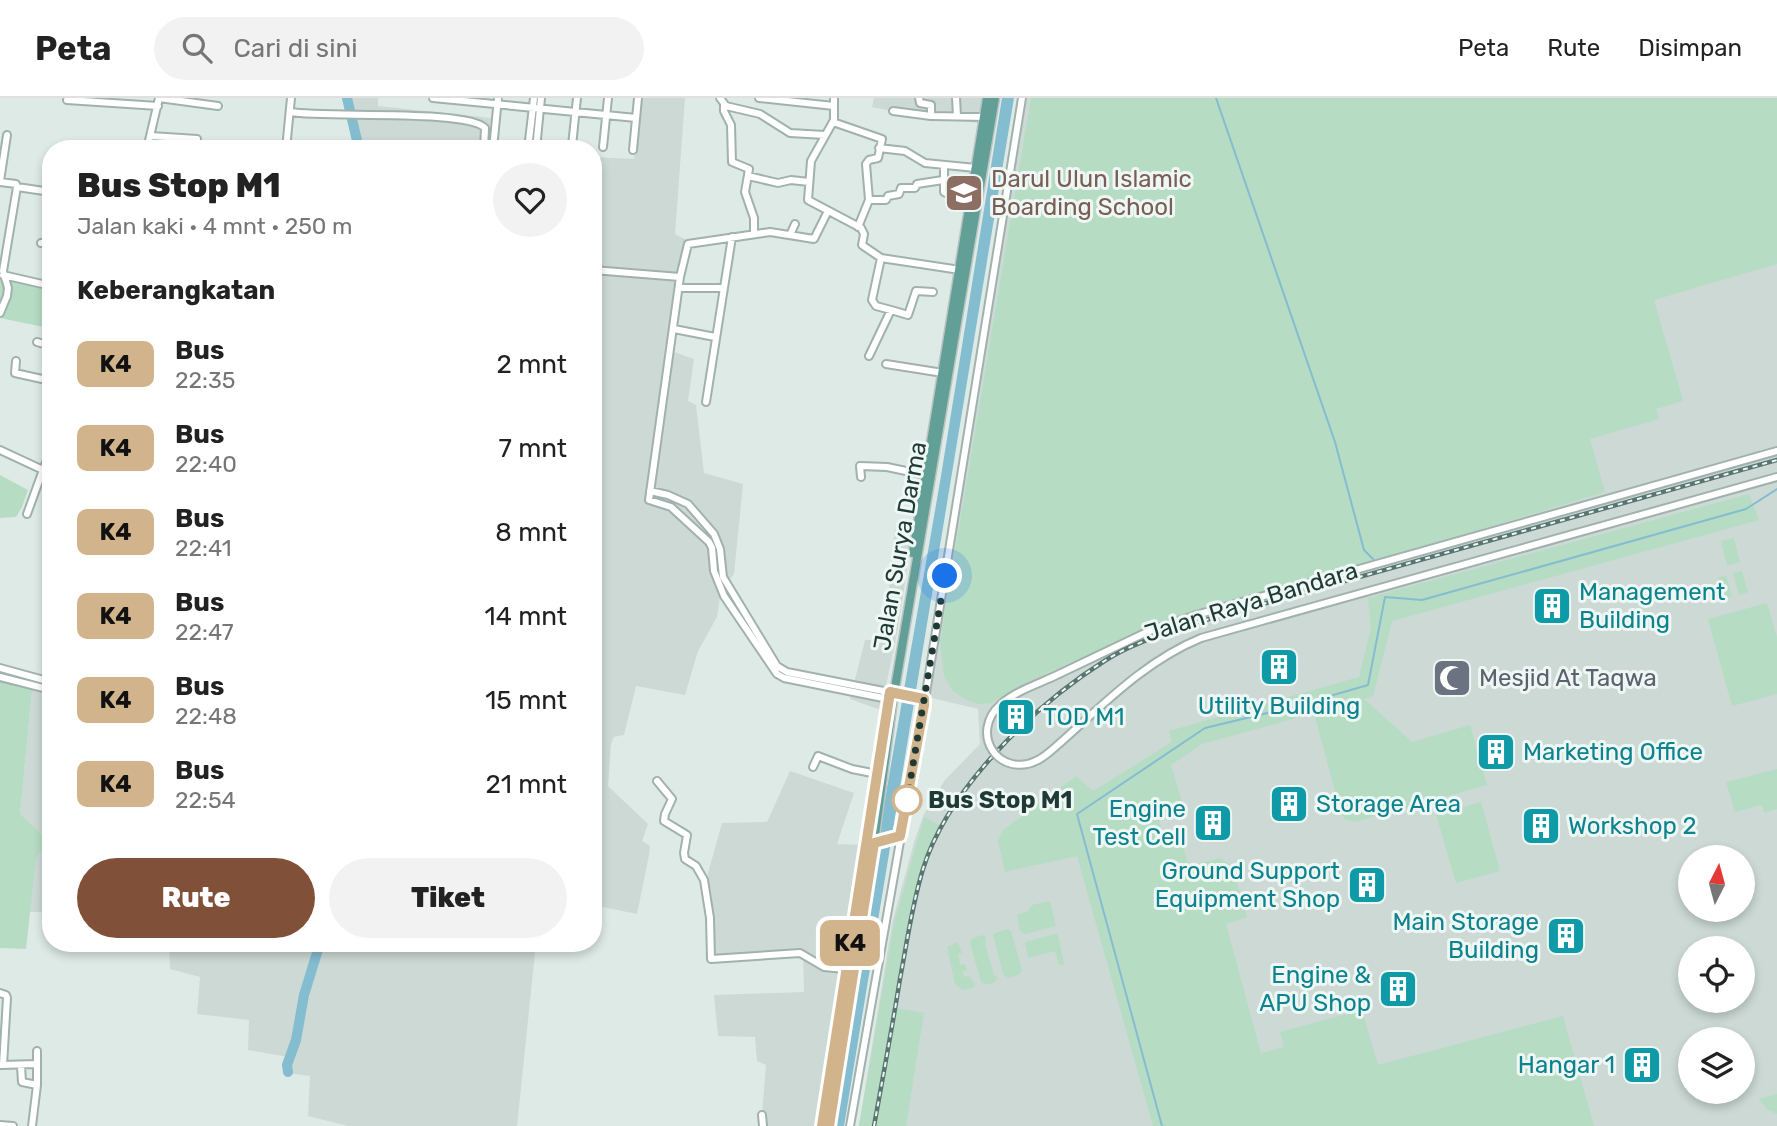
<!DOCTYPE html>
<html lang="id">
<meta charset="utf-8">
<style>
:root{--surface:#fff;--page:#f2f2f2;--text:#222;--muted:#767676;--line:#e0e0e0;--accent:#805138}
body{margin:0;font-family:Rubik,sans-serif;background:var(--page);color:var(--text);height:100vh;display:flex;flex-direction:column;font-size:26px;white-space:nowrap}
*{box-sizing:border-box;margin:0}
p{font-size:23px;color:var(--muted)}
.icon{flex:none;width:38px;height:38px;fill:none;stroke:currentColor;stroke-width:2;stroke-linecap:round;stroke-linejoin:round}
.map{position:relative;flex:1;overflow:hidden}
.details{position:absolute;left:42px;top:42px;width:560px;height:812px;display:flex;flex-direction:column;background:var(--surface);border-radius:28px;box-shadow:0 4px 10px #0003}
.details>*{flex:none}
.badge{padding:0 14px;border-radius:10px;font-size:24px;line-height:46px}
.needle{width:46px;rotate:6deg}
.tools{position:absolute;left:1678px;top:747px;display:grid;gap:14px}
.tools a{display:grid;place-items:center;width:77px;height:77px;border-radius:50%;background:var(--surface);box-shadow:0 4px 10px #0003;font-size:35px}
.you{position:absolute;width:35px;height:35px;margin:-18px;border:5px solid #fff;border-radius:50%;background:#1a73e8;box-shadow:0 0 0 10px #1a73e833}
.map>.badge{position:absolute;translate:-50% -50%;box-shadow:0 0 0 4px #fff}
h2{padding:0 35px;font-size:26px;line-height:63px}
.round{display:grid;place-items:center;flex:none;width:74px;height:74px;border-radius:37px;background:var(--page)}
.summary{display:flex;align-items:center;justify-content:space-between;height:119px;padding:0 35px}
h1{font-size:33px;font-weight:800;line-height:52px}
.primary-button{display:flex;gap:14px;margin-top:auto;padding:14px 35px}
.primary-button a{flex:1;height:80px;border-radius:42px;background:var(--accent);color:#fff;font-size:28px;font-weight:800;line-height:80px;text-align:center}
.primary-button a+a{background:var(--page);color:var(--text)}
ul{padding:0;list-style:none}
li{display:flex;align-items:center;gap:21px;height:84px;padding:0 35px}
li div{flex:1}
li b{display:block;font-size:26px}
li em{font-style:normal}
li .badge{min-width:77px;font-weight:700;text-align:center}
header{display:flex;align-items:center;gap:42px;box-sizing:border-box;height:98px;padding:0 35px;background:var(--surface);border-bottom:2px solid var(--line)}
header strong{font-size:33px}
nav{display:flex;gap:38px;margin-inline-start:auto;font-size:24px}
.search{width:490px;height:63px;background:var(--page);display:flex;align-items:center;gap:18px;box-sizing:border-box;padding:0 24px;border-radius:38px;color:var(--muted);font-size:26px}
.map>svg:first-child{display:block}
</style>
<header>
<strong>Peta</strong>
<div class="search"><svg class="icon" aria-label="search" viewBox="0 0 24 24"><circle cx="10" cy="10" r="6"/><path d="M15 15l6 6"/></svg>Cari di sini</div>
<nav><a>Peta</a><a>Rute</a><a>Disimpan</a></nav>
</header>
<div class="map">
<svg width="1777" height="1028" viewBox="0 0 1777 1028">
<rect width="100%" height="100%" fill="#deeae6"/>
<!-- built -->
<path fill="#ccd9d5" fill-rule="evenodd" d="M343 0H378V8L491 20 488 51H357Z
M639 0H685L675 136 685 141 674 254 694 261 688 303 696 307 704 375 743 386 734 476 721 492 717 519 698 553 685 597 636 588 624 637 614 639 611 646 608 688 648 726 642 743 650 748 649 757 637 816 593 807V59L634 61Z
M874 0H984L980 25 916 18 872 9Z
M1027 0H1777V1028H859L892 825 915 741 924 716 945 682 980 646 978 611 928 599ZM1690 760H1743V812H1690ZM1690 850H1743V903H1690ZM1690 942H1743V994H1690Z
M895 431 913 434 897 535 881 612 850 601 865 542H884Z
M33 583 51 588V814H29L36 760 20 716Z
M790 673 854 695 837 746 863 747 818 1028H761L766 967 757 963 755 939 718 938 714 897 804 894 803 856 711 863 714 819 708 803V775L722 725 767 724Z
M169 845H536L517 1028H348L308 1018 310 978 286 975 288 959 248 952 249 922 197 916 200 879 170 871Z"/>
<!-- green -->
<path fill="#b6dcc4" d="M1031 0H1777V166L1654 202 1683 303 1656 311 1659 321 1590 341 1605 394 1157 529 1075 565 1073 563 1019 588 991 605 977 606 963 600 952 592 944 578 940 543Z
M0 181 51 192 44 229 0 220Z
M0 377 28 392 22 409 16 419 0 420Z
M1749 396 1759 422 1392 523 1373 598 1364 601 1412 644 1470 627 1487 687 1355 724 1346 722 1341 716 1314 615 1202 646 1171 667 1184 711 1158 718 1165 745 1180 740 1189 768 1220 760 1232 768 1247 819 1226 826 1261 955 1284 949 1280 934 1362 912 1378 967 1563 918 1594 1028H1153L1077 758 1005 774 998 743 1002 733 1076 678 1093 693 1172 644 1169 633 1359 579 1371 530 1368 500Z
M1734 440 1740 464 1727 468 1721 443Z
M1742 473 1748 494 1739 497 1733 475Z
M1726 477 1732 499 1723 501 1717 480Z
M1767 505 1777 539V596L1732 608 1708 521Z
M0 574 33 583 20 716 48 743 36 760 26 851 0 850Z
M1777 671V711L1764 715 1762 707 1735 714 1726 684Z
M1481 704 1500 773 1456 785 1436 716Z
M924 719 941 728C910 781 905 850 894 910L924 915 906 1028H859L894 825Z
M1050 803 1056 828 1025 836 1020 833 1017 817 1028 813 1032 807Z
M1007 831 1011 833 1022 872 1020 876 1008 880 1003 876 993 836Z
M1055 836 1058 837 1064 866 1059 867 1055 853 1028 860 1025 844Z
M983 837 986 839 985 846 994 877 998 880C995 886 986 888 981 884L970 845 973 840Z
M958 844 962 855 958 856 960 867 965 866 967 872 962 874 964 879 969 878 975 887 973 890 963 892 955 886 947 849Z
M1777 996V1016L1768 1012 1759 1001Z"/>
<!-- water -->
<path fill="#84bcd0" d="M1002 0H1014L844 1028H836L883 713 941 378Z"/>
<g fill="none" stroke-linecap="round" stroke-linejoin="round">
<!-- stream -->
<path stroke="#84bcd0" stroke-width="2" d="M1216 0 1335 344 1364 452 1373 461
M1162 1028 1077 716 1205 630 1288 610 1368 587 1385 499 1422 502 1746 411 1777 391"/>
<!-- river -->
<path stroke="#84bcd0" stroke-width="10" d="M347 0 359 51
M288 974 287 967 296 942 304 897 320 845"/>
<!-- minor casing -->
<g stroke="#a1b1ad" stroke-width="10">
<path id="minor" d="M433 0 636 20
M720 0 726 8 760 16 790 35 825 37
M759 0 834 8
M834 0V22L811 63 808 102 861 130 864 136 862 147 881 160 872 202 876 208 891 212 869 258
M919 0 920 5 931 7V18
M956 0 957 18
M67 2 158 8
M724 7V13L731 27 732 64 749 71 745 94 754 120V135
M893 13 931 18 987 19
M291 14C324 20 468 11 485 30L484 51
M833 24 882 41 878 60 869 62 866 66 869 102 858 129
M151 38 197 41
M572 48 577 0
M603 49 608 0
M220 50V51
M879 50 905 53 925 65 976 70
M147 51 159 0 218 8
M286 51 291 0
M493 51 498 0
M528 51 534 0
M536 51 541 0
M633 52 638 0
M944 68V94L954 99 972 101
M748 78 778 85 791 82 809 84
M0 83 7 37
M0 84 16 86 17 89 51 94
M869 102H886L888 98 899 96 901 90H915L917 86 943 82
M828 113 814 141 770 134 688 146 680 179 649 402 671 409 709 444 712 450 714 473 724 498 777 576 784 580 893 602
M790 137 795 126
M41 145 51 146
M881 160 960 172
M593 172 680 179
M3 177 51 188
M679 190H723
M891 212 908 217 916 193 933 194
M0 215 7 198 8 190 3 173 17 89
M674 231 715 239
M37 244 51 248
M16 263 15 275 51 283
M886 266 943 275
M706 304 732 139
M0 352 43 372 27 416
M43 372 51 352
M861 379 860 368 887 369 925 377
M650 393 668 397 688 406 714 436 720 451 723 479 777 568 787 574 924 601
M0 570 51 584
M1059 576 1147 534 1196 517 1777 353
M0 579 51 592
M1060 645C1104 606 1145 563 1201 540L1777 379
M813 669 818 658 852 671 877 676
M657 683 672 701 665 716 664 723 687 737 684 755 685 761 696 768 704 782 710 820 711 861 800 855 824 869 845 871
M874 745 900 738
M0 895 6 897 7 900 3 967
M1 967 37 966
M21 968 22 984 37 987
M762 1017 763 1028
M0 1027 13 1028
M32 1028 37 987V953
M850 1028 924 607 1022 0"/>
</g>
<!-- major casing -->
<g stroke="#bcc4c2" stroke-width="11">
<path id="major" d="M913 455 987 0
M822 1028 881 651
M829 1028 874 745 893 602 995 0"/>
</g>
<!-- minor -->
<use href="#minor" stroke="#fff" stroke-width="6"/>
<!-- major -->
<use href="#major" stroke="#62a097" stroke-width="8"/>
<!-- rail casing -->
<g stroke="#597571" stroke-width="4.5">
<path id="rail" d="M874 1028C883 979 892 930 900 881 907 844 912 807 923 771 948 690 1036 606 1106 562 1133 545 1164 536 1195 525L1777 362"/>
</g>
<!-- rail -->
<use href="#rail" stroke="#eef7f3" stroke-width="2" stroke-dasharray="5" stroke-linecap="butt"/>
<!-- minor-bridge casing -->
<g stroke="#a1b1ad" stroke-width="10" stroke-linecap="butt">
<path id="minor-bridge" d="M1059 576C1041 585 1017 592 1001 606 968 635 999 682 1038 662 1046 658 1053 651 1060 645"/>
</g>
<!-- minor-bridge -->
<use href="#minor-bridge" stroke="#fff" stroke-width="6"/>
</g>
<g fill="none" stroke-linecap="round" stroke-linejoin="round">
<!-- line casing -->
<g stroke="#fff" stroke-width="16">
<path id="line" d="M822 1028 890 594 924 601V607L900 738 874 745 829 1028"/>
</g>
<!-- line -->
<use href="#line" stroke="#d2b48c" stroke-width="10"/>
<!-- walk -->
<path stroke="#1f3935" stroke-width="7" stroke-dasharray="0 12.6" d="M907 702 945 478"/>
</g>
<!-- icons -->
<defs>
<g id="school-square" transform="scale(2.0125)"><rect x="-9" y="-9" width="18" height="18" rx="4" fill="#8d6e63" stroke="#eef7f3"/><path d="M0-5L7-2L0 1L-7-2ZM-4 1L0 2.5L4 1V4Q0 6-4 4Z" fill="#fff"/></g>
<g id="building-square" transform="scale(2.0125)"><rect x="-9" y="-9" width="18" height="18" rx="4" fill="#0f9aa8" stroke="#eef7f3"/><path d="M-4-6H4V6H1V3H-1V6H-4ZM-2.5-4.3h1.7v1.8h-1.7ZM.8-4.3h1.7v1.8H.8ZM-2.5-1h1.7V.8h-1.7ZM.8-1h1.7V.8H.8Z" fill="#fff"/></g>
<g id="mosque-square" transform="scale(2.0125)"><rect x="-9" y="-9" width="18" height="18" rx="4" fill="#6b7280" stroke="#eef7f3"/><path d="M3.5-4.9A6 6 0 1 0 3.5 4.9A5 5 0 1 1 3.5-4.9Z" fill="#fff"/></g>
</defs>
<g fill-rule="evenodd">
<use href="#school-square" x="964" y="95"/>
<use href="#building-square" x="1552" y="508"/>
<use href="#building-square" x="1279" y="569"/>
<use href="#mosque-square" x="1452" y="580"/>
<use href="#building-square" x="1016" y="619"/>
<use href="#building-square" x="1496" y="654"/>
<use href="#building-square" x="1289" y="706"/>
<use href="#building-square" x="1213" y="725"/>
<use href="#building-square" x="1541" y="728"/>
<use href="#building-square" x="1367" y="787"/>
<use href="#building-square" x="1566" y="838"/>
<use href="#building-square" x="1398" y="891"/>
<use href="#building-square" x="1642" y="967"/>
</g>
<!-- markers -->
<circle fill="#fff" stroke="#d2b48c" stroke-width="3.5" cx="907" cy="702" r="14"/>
<g text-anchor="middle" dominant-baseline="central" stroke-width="6" stroke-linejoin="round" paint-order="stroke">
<!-- education labels -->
<g font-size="24" fill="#785e54" stroke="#eef7f3" text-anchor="start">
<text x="991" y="81">Darul Ulun Islamic<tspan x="991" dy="28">Boarding School</tspan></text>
</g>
<!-- street labels -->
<g font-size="24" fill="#1f3935" stroke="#eef7f3">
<text transform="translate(900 448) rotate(-80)">Jalan Surya Darma</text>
<text transform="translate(1251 504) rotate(-17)">Jalan Raya Bandara</text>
</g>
<!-- culture labels -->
<g font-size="24" fill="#0d838f" stroke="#eef7f3" text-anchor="start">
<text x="1579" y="494">Management<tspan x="1579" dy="28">Building</tspan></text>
<text x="1279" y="608" text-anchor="middle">Utility Building</text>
<text x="1043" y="619">TOD M1</text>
<text x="1523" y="654">Marketing Office</text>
<text x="1316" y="706">Storage Area</text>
<text x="1186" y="711" text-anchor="end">Engine<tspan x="1186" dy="28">Test Cell</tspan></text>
<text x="1568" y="728">Workshop 2</text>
<text x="1340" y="773" text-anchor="end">Ground Support<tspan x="1340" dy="28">Equipment Shop</tspan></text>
<text x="1539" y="824" text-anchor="end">Main Storage<tspan x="1539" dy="28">Building</tspan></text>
<text x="1371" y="877" text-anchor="end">Engine &amp;<tspan x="1371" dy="28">APU Shop</tspan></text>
<text x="1615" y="967" text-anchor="end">Hangar 1</text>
</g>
<!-- worship labels -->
<g font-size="24" fill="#5b616d" stroke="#eef7f3" text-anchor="start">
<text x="1479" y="580">Mesjid At Taqwa</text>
</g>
<!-- stop labels -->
<g font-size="24" font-weight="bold" fill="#1f3935" stroke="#eef7f3" text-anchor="start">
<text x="928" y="702">Bus Stop M1</text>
</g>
</g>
</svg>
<div class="tools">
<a><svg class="needle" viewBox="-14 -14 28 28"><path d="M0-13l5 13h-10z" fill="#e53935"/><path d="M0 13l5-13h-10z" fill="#767676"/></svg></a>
<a><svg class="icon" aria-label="locate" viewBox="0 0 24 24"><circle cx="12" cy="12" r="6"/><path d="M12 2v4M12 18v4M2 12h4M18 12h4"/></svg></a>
<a><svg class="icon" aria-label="layers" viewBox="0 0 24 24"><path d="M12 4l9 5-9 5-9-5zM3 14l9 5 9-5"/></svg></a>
</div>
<div class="you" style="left:945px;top:478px"></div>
<b class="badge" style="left:850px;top:845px;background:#d2b48c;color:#111">K4</b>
<section class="details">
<div class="summary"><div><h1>Bus Stop M1</h1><p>Jalan kaki · 4 mnt · 250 m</p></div><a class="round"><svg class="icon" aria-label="heart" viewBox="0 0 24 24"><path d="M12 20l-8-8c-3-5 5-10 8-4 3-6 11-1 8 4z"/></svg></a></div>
<h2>Keberangkatan</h2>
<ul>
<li><span class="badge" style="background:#d2b48c;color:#111">K4</span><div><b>Bus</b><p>22:35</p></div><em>2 mnt</em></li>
<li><span class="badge" style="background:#d2b48c;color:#111">K4</span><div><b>Bus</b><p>22:40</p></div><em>7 mnt</em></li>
<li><span class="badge" style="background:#d2b48c;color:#111">K4</span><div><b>Bus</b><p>22:41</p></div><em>8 mnt</em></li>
<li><span class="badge" style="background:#d2b48c;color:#111">K4</span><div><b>Bus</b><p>22:47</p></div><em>14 mnt</em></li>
<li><span class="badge" style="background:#d2b48c;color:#111">K4</span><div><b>Bus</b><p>22:48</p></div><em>15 mnt</em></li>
<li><span class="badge" style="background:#d2b48c;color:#111">K4</span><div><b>Bus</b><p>22:54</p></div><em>21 mnt</em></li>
</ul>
<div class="primary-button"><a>Rute</a><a>Tiket</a></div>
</section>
</div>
